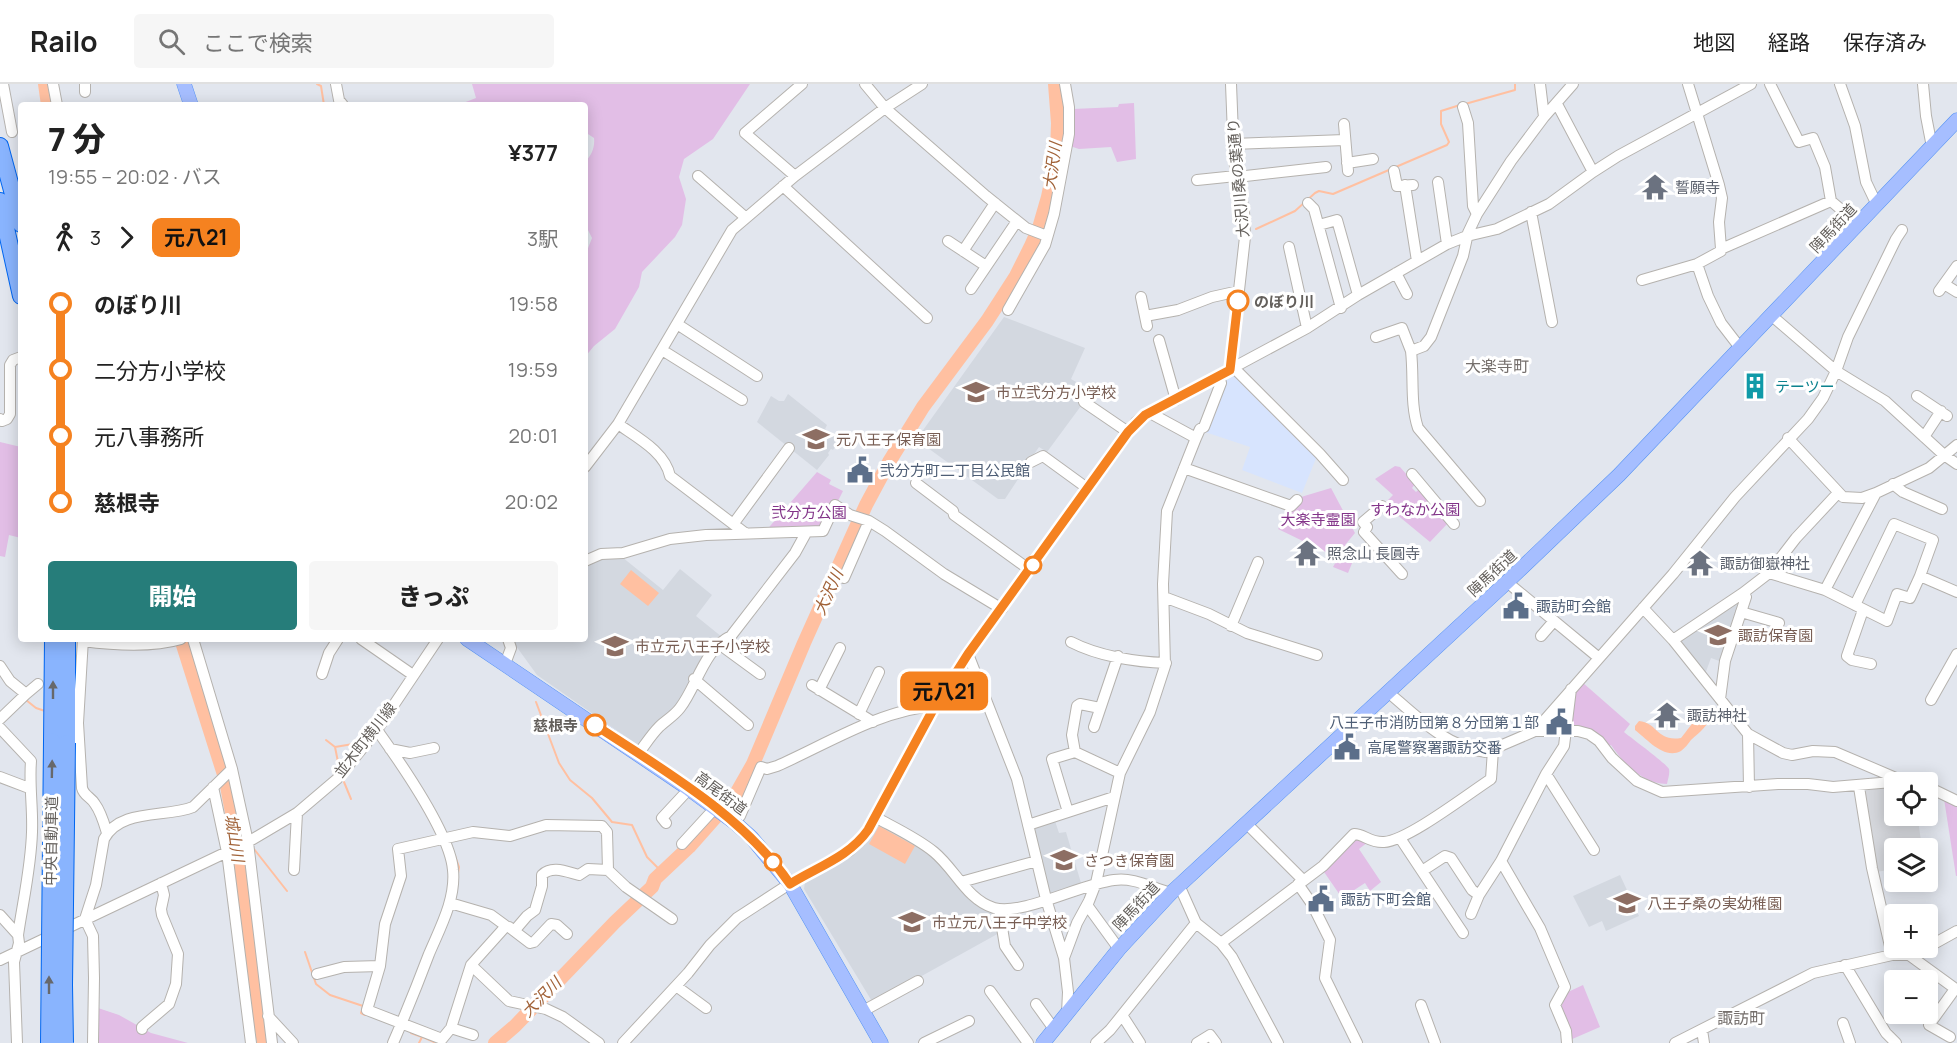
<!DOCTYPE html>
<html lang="ja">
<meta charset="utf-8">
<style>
:root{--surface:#fff;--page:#f6f6f6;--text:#222;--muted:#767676;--line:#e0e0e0;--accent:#267d7a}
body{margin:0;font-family:Manrope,"Noto Sans JP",sans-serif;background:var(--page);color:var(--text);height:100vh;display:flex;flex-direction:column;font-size:22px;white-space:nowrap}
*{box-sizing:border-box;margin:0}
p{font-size:20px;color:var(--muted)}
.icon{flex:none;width:33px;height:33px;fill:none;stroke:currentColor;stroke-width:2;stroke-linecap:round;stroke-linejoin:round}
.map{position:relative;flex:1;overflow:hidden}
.details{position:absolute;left:18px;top:18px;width:570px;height:540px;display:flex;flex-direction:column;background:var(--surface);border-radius:6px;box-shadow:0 3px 15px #0003}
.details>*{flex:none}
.badge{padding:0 12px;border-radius:9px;font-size:21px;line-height:39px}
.controls{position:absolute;left:1884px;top:688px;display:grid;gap:12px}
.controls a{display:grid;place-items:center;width:54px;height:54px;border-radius:6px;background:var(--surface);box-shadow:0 3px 15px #0003;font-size:30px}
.map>.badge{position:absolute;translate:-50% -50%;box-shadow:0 0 0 3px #fff}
.legs{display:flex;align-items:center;gap:9px;height:66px;padding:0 30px;font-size:20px}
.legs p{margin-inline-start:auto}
.headline{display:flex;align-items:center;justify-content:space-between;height:102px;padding:0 30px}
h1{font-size:33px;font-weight:800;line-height:45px}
.button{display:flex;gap:12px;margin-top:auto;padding:12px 30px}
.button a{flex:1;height:69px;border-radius:6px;background:var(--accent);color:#fff;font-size:24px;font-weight:800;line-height:69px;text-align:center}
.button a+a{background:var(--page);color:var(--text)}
ul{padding:0 30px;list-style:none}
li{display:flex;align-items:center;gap:21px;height:66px;font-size:22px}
li i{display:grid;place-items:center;width:9px;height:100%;margin:0 8px;background:currentColor}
li i::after{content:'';width:15px;height:15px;margin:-8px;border:4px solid;border-radius:50%;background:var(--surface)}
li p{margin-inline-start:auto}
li:first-child i{background:linear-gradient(#0000 50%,currentColor 0)}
li:last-child i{background:linear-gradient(currentColor 50%,#0000 0)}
header{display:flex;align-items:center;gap:36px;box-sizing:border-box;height:84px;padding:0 30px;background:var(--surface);border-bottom:2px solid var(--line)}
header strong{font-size:28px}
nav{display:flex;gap:33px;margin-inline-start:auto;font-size:21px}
.search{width:420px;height:54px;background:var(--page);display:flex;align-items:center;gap:15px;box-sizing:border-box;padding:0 21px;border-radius:6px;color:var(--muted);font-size:22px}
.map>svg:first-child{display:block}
</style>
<header>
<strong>Railo</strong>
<div class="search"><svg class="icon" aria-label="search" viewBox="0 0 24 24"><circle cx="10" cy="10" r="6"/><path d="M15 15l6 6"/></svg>ここで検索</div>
<nav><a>地図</a><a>経路</a><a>保存済み</a></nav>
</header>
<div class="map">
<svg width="1957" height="959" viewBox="0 0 1957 959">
<rect width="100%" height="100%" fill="#e2e6ee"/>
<!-- commercial -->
<path fill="#d7e4fe" d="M1234 292 1295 353 1317 372 1302 409 1242 386 1250 363 1205 348 1226 296Z"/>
<!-- industrial -->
<path fill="#d5d7dc" d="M1894 702V732H1928V707L1936 711 1938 732 1918 735 1922 765H1894V785L1876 788 1863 707Z"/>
<!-- education -->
<path fill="#d3d8e0" d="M1004 233 1085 264 1071 295 1092 307 1047 368 1039 363 1030 376 1033 382 1024 386 1005 415H998L921 359 920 354 921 349Z
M788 310 827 341 825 345 840 357 833 366 831 365 828 369 829 371 817 386 757 338 771 312 779 317H784Z
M607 473H622L663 506 680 485 712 511 696 532 722 553 685 611 639 662 537 591 511 555H585V482L596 476Z
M1743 513 1722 578 1711 574 1704 593 1675 557Z
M1055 737 1059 749 1066 748 1081 799 1052 811 1048 809 1032 747 1035 742Z
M880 740 919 761 997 829 1001 848 873 919 804 805 805 798 853 770 875 741Z
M1620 791 1639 832 1606 847 1602 837 1589 843 1573 812Z"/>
<!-- green -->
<path fill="#e2bee6" d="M472 0H750L713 55 684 75 679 93 686 115 682 141 675 153 642 188 639 203 615 245 594 262 585 273V172L592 154 585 140V78C592 71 595 63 594 54L585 48V21H458L476 14Z
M1134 19 1136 75 1117 78 1111 63 1079 65 1070 62 1073 25 1118 23 1119 20Z
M0 358 21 363V454L9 451 5 473 0 472Z
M1395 382 1400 383 1415 400 1412 404 1416 408 1419 405 1448 439 1430 458 1384 420 1393 411 1375 395Z
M817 388 831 396 829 400 843 407 823 447 764 449Z
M1331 404 1355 449 1345 461 1357 467 1348 489 1333 483 1338 474 1278 445 1301 413Z
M1582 598 1630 640 1624 648C1630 653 1668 681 1669 685 1670 690 1668 695 1667 700 1643 700 1623 679 1611 661L1609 662 1570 642 1573 607Z
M1944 715 1957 720V792H1956Z
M1355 752 1368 758 1359 765 1381 798 1370 807 1365 799 1342 814 1322 785Z
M1583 901 1600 943 1570 956 1560 925 1568 908Z
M98 924 119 931 151 949 188 959H97Z"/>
<!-- water -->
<path fill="#ffc0a1" d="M631 486 659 509 648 522 620 500Z
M1710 626 1712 630C1708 642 1700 648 1691 656 1688 660 1685 664 1681 667 1664 676 1647 655 1635 646V642L1639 637C1658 639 1657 658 1681 654 1689 645 1698 628 1710 626Z
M879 742 915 762 905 780 869 760Z"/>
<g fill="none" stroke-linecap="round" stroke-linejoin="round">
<!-- stream -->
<path stroke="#ffc0a1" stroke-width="2" d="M317 0 321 2 324 21
M1465 20 1515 6V0
M1256 145 1295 127 1315 109 1319 107 1333 110 1447 61 1449 58 1441 40V27L1460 21
M857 439 860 440
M26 616 36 624 45 627
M536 618 559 679 570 696 592 714 612 738 632 741 647 773 663 789
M326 656 335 663
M338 678 335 663 353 660
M344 698 351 715
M254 765 287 807
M455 772 459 783 458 789
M305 868 316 900 330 911 363 922 361 929 365 931
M411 949 422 953 419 959
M423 953 434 958"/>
<!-- river -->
<path stroke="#ffc0a1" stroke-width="14" d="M45 0 48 21
M181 555 226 697 233 734 249 868 264 959
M495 959 515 942 615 838 652 803 655 795 689 763 736 710 753 680 804 559 866 421 889 378 923 323 987 237 1016 192 1030 164 1039 144 1048 113 1057 69 1058 39 1055 0"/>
<!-- minor casing -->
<g stroke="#b5b2ae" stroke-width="12">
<path id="minor" d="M3 0 12 48
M53 0 57 21
M336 0 339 16 343 21
M865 0 885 24 986 112 1026 144 1047 152
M1540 0 1544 33
M1688 0 1719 101 1722 114 1719 138 1721 165
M1770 0 1799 58 1813 54 1825 83 1831 117
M1840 0 1855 42 1866 98 1877 121
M1923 0 1926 32 1932 63
M85 8V0
M1557 20 1593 88
M1463 23 1468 39 1473 122 1477 130
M1344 40 1348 87
M1233 60 1345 56
M1347 79 1373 75
M1394 87 1397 102 1413 101
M698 92 745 133
M795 92 745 49 802 0
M1237 93 1326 83
M1197 96 1236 92
M1438 98 1447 160
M1405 101 1417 177
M783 102 927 234
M1308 119 1314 125 1341 224
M1531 128 1552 238
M1319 141 1337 136 1358 211
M948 157 986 182
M1289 163 1307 244
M963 167 995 119
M1697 180 1708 212 1721 239 1741 265
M1396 189 1407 210
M1642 196 1697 180 1721 167V165L1831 117 1844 128 1856 144
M1944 200 1957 208
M971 205 1017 137
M1939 207 1957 182
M1141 213 1147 242
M1008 226 1045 161 1054 130 1069 50V23L1065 0
M1145 232 1178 226 1212 213 1239 207
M1772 232 1836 287 1885 317 1944 371 1957 380
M677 240 757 292
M1376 253 1402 244 1411 267
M1159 256 1176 316
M662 266 742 316
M1234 284 1320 370 1343 396
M1230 286 1245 153 1244 127 1234 76 1231 0
M1917 312 1947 332
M1084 318 1128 348
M1150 329 1196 354
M0 335 2 337 7 335 10 330V281L13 276 21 273
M618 340C638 354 665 368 670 392L745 449
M1924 353 1941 327
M1788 354 1843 413 1862 414 1876 409
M1031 378 1043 372 1087 404
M585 383 618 340 732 146 795 92 885 24 922 0
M1184 384 1291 422 1297 416
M1412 390 1454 440
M916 399 953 427 954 431 1030 486
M1893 400 1903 408 1942 425
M1480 417 1418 344C1410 320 1414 293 1411 267L1424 262 1431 253 1463 172 1468 149 1477 130 1511 77 1544 33 1573 0
M1382 422 1363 438 1367 443 1364 448 1402 490
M734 439 789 364
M585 477 601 470 623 469 670 455 706 451 823 447 835 421 850 431 869 437 885 447 944 490 1002 525
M1769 489 1796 454 1838 409
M844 494 869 437
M1507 498 1599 574
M1825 506 1876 409 1929 384 1957 361
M1164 513 1209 530 1247 549 1317 571
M1855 521 1894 440 1933 456 1920 492
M1643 524 1673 556 1748 650 1749 703
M1863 526 1847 572 1852 576 1871 580
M1741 528 1779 539
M1231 542 1258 478
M1541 552 1554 537
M83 555 78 639 82 704C84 712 91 713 95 720 101 728 104 739 107 749
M361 555 413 591
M1673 556 1743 509
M83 557C113 561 151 564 181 555
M1071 558C1098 572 1135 578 1166 579
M719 560 760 590
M968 570 1017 695 1046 815 1064 874 1068 908 1067 929
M505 580 511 564 508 555
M0 582 10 597 26 610 0 635
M322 590 329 569 338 555
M694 595 748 641
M812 601 873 638
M819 606 840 564
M1388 608C1417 633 1446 663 1486 668L1535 647H1578L1589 650 1599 657 1612 674 1637 697 1662 708 1778 700H1808L1833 703 1904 697 1917 699
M26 610 38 600
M1720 615 1725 577 1746 513 1743 509 1769 489 1825 506 1887 537 1897 510 1910 514 1920 492 1957 508
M1931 616 1957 570
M859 630 879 588
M1094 643 1118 572
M0 644 31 677C29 701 33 724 32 748 31 783 23 817 18 851L19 859 14 878 17 959
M377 646C400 678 450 749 453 786 456 815 440 844 429 870 418 899 406 929 393 959
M1535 647 1673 490 1735 413 1808 335 1823 314 1836 287 1848 253 1896 155 1902 146
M1748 650 1783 669 1792 671 1813 667 1835 668 1903 697
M390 665 410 669 434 664
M1075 668 1072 651 1077 622 1080 620 1100 624
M638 670C645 661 651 651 659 643 665 637 674 632 680 624 697 602 704 565 731 552L795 469 806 449
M232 685 248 758 272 959
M1546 690 1594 766
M0 693 29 704
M213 703 227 768 251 959
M1859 703 1872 784 1892 871
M1928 703 1957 717
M1068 728 1052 675 1075 668 1120 689
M875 733C895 744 917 754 934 768 955 785 967 816 994 824 1022 832 1081 800 1114 796 1135 793 1151 804 1171 809
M734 738 740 732 761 683 767 685 777 682C825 661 882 625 935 622
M666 739 662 734 689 705
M1246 739 1303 796
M1028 741 1114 713
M1400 754 1463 849
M682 760 715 724
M1501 777 1540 844 1565 903 1555 921 1566 947 1567 959
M294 786 297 729
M608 786 626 803 672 835
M1422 787 1445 772 1451 774 1472 806 1479 811
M961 798 1037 777
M1298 800 1312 820 1330 856 1325 894 1357 959
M1179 801 1196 839 1221 859 1232 873 1278 959
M450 819 491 831 506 842 471 881 451 944 442 955 367 926 380 882 385 840 401 792 398 765 473 748 510 752 546 741 602 742 607 748 608 786 588 785 579 791C567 788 552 781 542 791V802L535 826 527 832 515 846
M1087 821 1119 865
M999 825 1005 862 1018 881
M1471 830 1479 811 1501 777 1546 690 1564 662 1571 605
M0 831 18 851
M509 843 530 859 534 858 551 840 557 841 567 850
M1221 859 1323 782 1354 750C1364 750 1370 759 1384 758 1407 757 1468 710 1491 695L1493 666
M1928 863 1957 847
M1909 871 1957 906
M1064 874 1077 839 1089 817 1096 799 1120 689 1150 628 1165 582 1163 500 1167 427 1196 354 1200 345 1204 343 1221 299 1219 293
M0 876 248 758 297 729 337 695 361 666 377 646 438 555
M471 881 509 917 546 925 563 933 599 959
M1845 881 1886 949 1896 959
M317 890 344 883 380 882
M676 902 706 924
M990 907 1028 959
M1036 920 1054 945
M1421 921 1435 959
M863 927 918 897
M1122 931 1140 959
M268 932 293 959
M1843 939 1850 959
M451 944 473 951
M142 945V943L169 920 176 900 178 870 162 831 161 825 164 811 161 799
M1702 946 1704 959
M1950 953 1929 941 1955 905
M93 959 94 894 93 852 85 835 96 801 104 755C120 724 166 734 193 723L232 685 193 555
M623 959 688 889 710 861 737 834 797 795 849 767 860 757 868 746 935 622 968 570 1136 338 1145 331 1307 244 1358 211 1447 160 1467 152 1497 145 1549 120 1593 88 1618 72 1751 0
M924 959 969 937
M1096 959 1110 946 1196 839
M1197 959 1210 951 1216 959
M1675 959 1813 889 1892 871H1909L1925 864"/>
</g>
<!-- major casing -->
<g stroke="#5693f3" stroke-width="15">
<path id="major" d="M184 0 191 21
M467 555 689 705 734 738 751 753 790 800 881 959
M1043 959 1119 865 1171 809 1507 498 1619 391 1957 36"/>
</g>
<!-- highway casing -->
<g stroke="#0066f0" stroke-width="18">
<path id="highway" d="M0 62 21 140
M0 117 21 212
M67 555V659
M52 657 53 555"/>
</g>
<!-- minor -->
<use href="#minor" stroke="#fff" stroke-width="10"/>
<!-- major -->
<use href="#major" stroke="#a6beff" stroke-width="14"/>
<!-- highway -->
<use href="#highway" stroke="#89b4fe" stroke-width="16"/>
<!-- highway-bridge casing -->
<g stroke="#0066f0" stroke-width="18" stroke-linecap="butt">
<path id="highway-bridge" d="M49 959 52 657
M65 959 64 901 67 659"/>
</g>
<!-- highway-bridge -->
<use href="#highway-bridge" stroke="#89b4fe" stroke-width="16"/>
</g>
<!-- one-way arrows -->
<defs><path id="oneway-solid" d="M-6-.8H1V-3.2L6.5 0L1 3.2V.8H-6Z" transform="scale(1.5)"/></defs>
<g fill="#67686b">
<use href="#oneway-solid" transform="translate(53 606) rotate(-90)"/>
<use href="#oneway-solid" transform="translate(52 685) rotate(-89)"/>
<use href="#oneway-solid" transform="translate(49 901) rotate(-90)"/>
</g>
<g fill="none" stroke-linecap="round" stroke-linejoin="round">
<!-- line-1 casing -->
<g stroke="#fff" stroke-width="14">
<path id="line-1" d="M595 641C663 686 743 731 790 800 817 783 849 773 868 746L935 622 968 570 1128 348 1145 331 1230 286 1238 217"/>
</g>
<!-- line-1 -->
<use href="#line-1" stroke="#f58220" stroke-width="9"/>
</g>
<!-- icons -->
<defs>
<g id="temple-bare" transform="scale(2.07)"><path d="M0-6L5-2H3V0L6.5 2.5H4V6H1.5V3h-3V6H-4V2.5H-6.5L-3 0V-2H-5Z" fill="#6b7280" stroke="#fff" stroke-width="2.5" paint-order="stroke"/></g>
<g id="building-bare" transform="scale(2.07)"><path d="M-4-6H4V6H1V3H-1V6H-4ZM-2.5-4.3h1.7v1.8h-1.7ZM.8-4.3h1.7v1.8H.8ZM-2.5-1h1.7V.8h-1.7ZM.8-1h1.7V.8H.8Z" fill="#0f9aa8" stroke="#fff" stroke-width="2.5" paint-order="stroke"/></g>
<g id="school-bare" transform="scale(2.07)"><path d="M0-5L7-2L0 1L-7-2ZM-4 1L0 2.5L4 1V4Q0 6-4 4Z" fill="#8d6e63" stroke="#fff" stroke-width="2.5" paint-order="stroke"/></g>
<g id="civic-bare" transform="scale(2.07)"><path d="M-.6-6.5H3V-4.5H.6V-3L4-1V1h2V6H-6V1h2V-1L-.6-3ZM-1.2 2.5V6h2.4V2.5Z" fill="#5c6f8a" stroke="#fff" stroke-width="2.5" paint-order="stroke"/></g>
</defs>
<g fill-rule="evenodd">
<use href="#temple-bare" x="1655" y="103"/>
<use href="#building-bare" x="1755" y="302"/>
<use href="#school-bare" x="976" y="308"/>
<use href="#school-bare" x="816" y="355"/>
<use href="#civic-bare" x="860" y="386"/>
<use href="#temple-bare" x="1307" y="469"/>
<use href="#temple-bare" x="1700" y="479"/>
<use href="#civic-bare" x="1516" y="522"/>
<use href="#school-bare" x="1718" y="551"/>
<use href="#school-bare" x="615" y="562"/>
<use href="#temple-bare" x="1667" y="631"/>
<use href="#civic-bare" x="1559" y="638"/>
<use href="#civic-bare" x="1347" y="663"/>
<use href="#school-bare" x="1064" y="776"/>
<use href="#civic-bare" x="1321" y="815"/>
<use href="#school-bare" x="1627" y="819"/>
<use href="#school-bare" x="912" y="838"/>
</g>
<!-- markers -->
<g fill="#fff" stroke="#f58220" stroke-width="3">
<circle cx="1238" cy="217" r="10"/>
<circle cx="1033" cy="481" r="8"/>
<circle cx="595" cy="641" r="10"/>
<circle cx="773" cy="778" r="8"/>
</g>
<g text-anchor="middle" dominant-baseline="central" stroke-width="6" stroke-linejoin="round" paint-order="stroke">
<!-- street labels -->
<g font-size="15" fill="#635f5b" stroke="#fff">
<text transform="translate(1238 94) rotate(-95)">大沢川桑の葉通り</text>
<text transform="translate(1833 144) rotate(-47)">陣馬街道</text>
<text transform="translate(1492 489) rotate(-43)">陣馬街道</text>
<text transform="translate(365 656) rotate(-52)">並木町横川線</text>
<text transform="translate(721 709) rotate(37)">高尾街道</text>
<text transform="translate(51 757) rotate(-89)">中央自動車道</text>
<text transform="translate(1136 822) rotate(-47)">陣馬街道</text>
</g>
<!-- worship labels -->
<g font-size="15" fill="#5b616d" stroke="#fff" text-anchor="start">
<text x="1675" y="103">誓願寺</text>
<text x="1327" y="469">照念山 長圓寺</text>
<text x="1720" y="479">諏訪御嶽神社</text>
<text x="1687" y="631">諏訪神社</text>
</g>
<!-- stop labels -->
<g font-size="15" font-weight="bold" fill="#635f5b" stroke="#fff" text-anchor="start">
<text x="1254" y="217">のぼり川</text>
<text x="578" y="641" text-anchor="end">慈根寺</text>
</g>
<!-- culture labels -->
<g font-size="15" fill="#0d838f" stroke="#fff" text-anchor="start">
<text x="1775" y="302">テーツー</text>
</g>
<!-- education labels -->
<g font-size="15" fill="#785e54" stroke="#fff" text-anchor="start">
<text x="996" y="308">市立弐分方小学校</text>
<text x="836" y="355">元八王子保育園</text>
<text x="1738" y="551">諏訪保育園</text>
<text x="635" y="562">市立元八王子小学校</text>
<text x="1084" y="776">さつき保育園</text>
<text x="1647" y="819">八王子桑の実幼稚園</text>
<text x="932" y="838">市立元八王子中学校</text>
</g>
<!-- service labels -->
<g font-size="15" fill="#4e5e75" stroke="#fff" text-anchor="start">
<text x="880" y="386">弐分方町二丁目公民館</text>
<text x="1536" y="522">諏訪町会館</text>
<text x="1539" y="638" text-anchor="end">八王子市消防団第８分団第１部</text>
<text x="1367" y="663">高尾警察署諏訪交番</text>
<text x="1341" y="815">諏訪下町会館</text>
</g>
<!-- park labels -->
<g font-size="15" fill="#833489" stroke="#fff">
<text x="1415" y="425">すわなか公園</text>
<text x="809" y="428">弐分方公園</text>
<text x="1318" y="435">大楽寺霊園</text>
</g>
<!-- water labels -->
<g font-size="16" font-style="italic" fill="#a16238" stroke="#fff">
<text transform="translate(1052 82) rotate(-82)">大沢川</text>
<text transform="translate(828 508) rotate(-66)">大沢川</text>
<text transform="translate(235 754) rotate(81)">城山川</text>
<text transform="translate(541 913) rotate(-45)">大沢川</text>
</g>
<!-- neighbourhood labels -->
<g font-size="16" fill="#756f6c" stroke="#fff">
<text x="1497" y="282">大楽寺町</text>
<text x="1741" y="934">諏訪町</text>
</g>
</g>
</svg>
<div class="controls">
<a><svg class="icon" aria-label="locate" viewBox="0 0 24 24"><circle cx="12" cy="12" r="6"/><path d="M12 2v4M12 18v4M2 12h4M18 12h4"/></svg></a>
<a><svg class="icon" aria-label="layers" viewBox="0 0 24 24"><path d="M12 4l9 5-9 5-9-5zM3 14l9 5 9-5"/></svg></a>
<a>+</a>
<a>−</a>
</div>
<b class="badge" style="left:944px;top:607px;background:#f58220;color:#111">元八21</b>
<section class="details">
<div class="headline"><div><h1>7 分</h1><p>19:55 – 20:02 · バス</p></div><b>¥377</b></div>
<div class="legs"><svg class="icon" aria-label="walk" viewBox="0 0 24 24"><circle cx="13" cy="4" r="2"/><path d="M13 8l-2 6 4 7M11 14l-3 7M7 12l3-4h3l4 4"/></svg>3<svg class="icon" aria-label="forward" viewBox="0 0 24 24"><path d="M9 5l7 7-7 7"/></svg><b class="badge" style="background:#f58220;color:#111">元八21</b><p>3駅</p></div>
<ul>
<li><i style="color:#f58220"></i><b>のぼり川</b><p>19:58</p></li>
<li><i style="color:#f58220"></i><span>二分方小学校</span><p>19:59</p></li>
<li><i style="color:#f58220"></i><span>元八事務所</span><p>20:01</p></li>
<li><i style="color:#f58220"></i><b>慈根寺</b><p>20:02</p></li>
</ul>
<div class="button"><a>開始</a><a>きっぷ</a></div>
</section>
</div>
